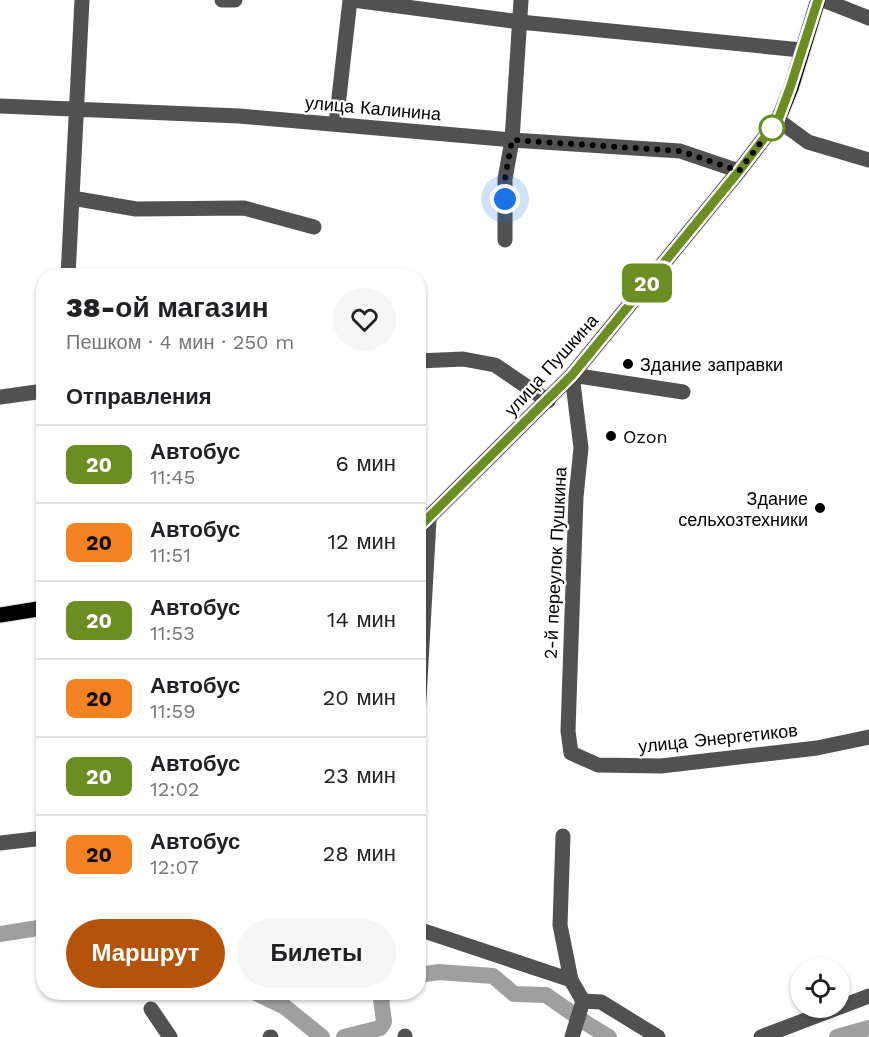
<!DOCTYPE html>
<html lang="ru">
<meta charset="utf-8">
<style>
:root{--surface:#fff;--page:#f6f6f6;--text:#202124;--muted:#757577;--line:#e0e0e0;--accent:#b45309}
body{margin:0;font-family:"Work Sans",sans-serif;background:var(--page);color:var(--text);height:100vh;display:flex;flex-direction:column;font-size:22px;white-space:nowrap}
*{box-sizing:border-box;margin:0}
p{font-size:20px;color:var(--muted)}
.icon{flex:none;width:33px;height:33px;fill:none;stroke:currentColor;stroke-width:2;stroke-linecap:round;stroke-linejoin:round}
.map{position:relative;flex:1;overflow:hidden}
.sheet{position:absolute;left:36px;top:268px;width:390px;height:732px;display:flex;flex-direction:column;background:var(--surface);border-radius:24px;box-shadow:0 2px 4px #0004}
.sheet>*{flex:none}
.badge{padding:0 12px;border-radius:9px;font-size:21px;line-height:39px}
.fabs{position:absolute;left:790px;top:958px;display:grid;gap:12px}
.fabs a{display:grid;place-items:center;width:60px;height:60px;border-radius:50%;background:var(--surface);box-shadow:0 2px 4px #0004;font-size:30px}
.you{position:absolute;width:30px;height:30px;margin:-15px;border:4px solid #fff;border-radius:50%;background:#1a73e8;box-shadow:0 0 0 9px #1a73e833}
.map>.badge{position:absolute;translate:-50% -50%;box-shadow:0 0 0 3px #fff}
h2{padding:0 30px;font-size:22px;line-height:54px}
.round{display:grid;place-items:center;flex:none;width:63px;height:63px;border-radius:32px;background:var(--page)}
.summary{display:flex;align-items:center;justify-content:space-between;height:102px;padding:0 30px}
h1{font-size:28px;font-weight:800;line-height:45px}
.action{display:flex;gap:12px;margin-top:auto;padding:12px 30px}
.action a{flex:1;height:69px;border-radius:36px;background:var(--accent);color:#fff;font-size:24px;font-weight:800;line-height:69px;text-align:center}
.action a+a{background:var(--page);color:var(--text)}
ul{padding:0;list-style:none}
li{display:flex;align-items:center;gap:18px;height:78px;padding:0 30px;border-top:2px solid var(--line)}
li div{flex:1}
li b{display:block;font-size:22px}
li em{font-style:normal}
li .badge{min-width:66px;font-weight:700;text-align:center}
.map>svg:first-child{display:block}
</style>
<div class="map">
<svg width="869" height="1037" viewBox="0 0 869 1037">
<rect width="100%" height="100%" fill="#fff"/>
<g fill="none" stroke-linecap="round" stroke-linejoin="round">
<!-- river -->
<path stroke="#9f9f9f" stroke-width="16" d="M0 934 44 927
M418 975 439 972 493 976 514 994 546 995 586 1023 609 1037
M256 993 285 1007 322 1037
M344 1037 380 1028 384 1022 381 999 386 993
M837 1037 869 1028"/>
<!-- major casing -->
<g stroke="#dbdbdb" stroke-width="17">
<path id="major" d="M418 528 572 375 739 171 778 120 791 88 818 0
M0 615 44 608"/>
</g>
<!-- minor -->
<path stroke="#515151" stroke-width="15" d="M222 0H235
M353 0 520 22 801 50
M823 0 869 18
M0 106 239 116 512 140 680 151 739 171
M778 120 808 142 869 160
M336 124 350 0
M72 198 136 209 244 208 314 227
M505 240V179L512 140 521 0
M68 276 82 0
M418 361 463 359 495 365 548 401
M683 392 572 375 581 448 576 497 568 731 571 753 598 765 661 766 817 748 869 737
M0 397 44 391
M418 716 429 520
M563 836 560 925 571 980
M0 843 44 838
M418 929 571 980 583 1001 601 1002 658 1037
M840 1007 869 996
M151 1009 170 1037
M405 1036V1037
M270 1037H271
M572 1037 583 1001
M761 1037 837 1008"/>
<!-- major -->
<use href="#major" stroke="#000" stroke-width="15"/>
</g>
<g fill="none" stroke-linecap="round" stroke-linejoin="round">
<!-- line casing -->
<g stroke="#fff" stroke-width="14">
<path id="line" d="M418 528 572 375 739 171 778 120 790 88 818 0"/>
</g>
<!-- line -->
<use href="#line" stroke="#6b8e23" stroke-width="9"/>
<!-- walk -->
<path stroke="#000" stroke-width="6" stroke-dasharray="0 10.8" d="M505 199V179L512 140 680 151 739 171 778 120 772 128"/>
</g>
<!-- markers -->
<circle fill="#fff" stroke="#6b8e23" stroke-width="3" cx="772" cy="128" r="12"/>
<g fill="#000" stroke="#fff" stroke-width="2">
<circle cx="628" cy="364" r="6"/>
<circle cx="611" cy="436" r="6"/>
<circle cx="820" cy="508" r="6"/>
</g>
<g text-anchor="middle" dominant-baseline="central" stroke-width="4.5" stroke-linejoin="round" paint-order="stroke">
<!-- street labels -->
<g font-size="18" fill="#000" stroke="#fff">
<text transform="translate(373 108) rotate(5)">улица Калинина</text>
<text transform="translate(551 365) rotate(-48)">улица Пушкина</text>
<text transform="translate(555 563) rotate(-87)">2-й переулок Пушкина</text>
<text transform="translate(718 738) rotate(-6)">улица Энергетиков</text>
</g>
<!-- poi labels -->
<g font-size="18" fill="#000" stroke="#fff" text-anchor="start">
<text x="640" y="364">Здание заправки</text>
<text x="623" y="436">Ozon</text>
<text x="808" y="498" text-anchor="end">Здание<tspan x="808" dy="21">сельхозтехники</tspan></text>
</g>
</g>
</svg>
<div class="fabs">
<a><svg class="icon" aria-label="locate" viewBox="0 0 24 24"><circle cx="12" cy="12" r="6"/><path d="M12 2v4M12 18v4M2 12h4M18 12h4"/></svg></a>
</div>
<div class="you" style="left:505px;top:199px"></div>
<b class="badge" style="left:647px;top:283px;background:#6b8e23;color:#fff">20</b>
<section class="sheet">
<div class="summary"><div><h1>38-ой магазин</h1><p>Пешком · 4 мин · 250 m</p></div><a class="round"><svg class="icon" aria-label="heart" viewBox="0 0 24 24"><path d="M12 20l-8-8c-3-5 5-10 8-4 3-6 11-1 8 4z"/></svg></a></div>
<h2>Отправления</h2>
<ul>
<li><span class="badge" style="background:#6b8e23;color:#fff">20</span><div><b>Автобус</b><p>11:45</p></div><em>6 мин</em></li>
<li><span class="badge" style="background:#f58220;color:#111">20</span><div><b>Автобус</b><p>11:51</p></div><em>12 мин</em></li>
<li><span class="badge" style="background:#6b8e23;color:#fff">20</span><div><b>Автобус</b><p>11:53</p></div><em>14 мин</em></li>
<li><span class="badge" style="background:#f58220;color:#111">20</span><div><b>Автобус</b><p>11:59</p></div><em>20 мин</em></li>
<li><span class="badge" style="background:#6b8e23;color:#fff">20</span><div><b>Автобус</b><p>12:02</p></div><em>23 мин</em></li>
<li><span class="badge" style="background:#f58220;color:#111">20</span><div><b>Автобус</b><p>12:07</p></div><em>28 мин</em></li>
</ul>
<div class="action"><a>Маршрут</a><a>Билеты</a></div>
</section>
</div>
